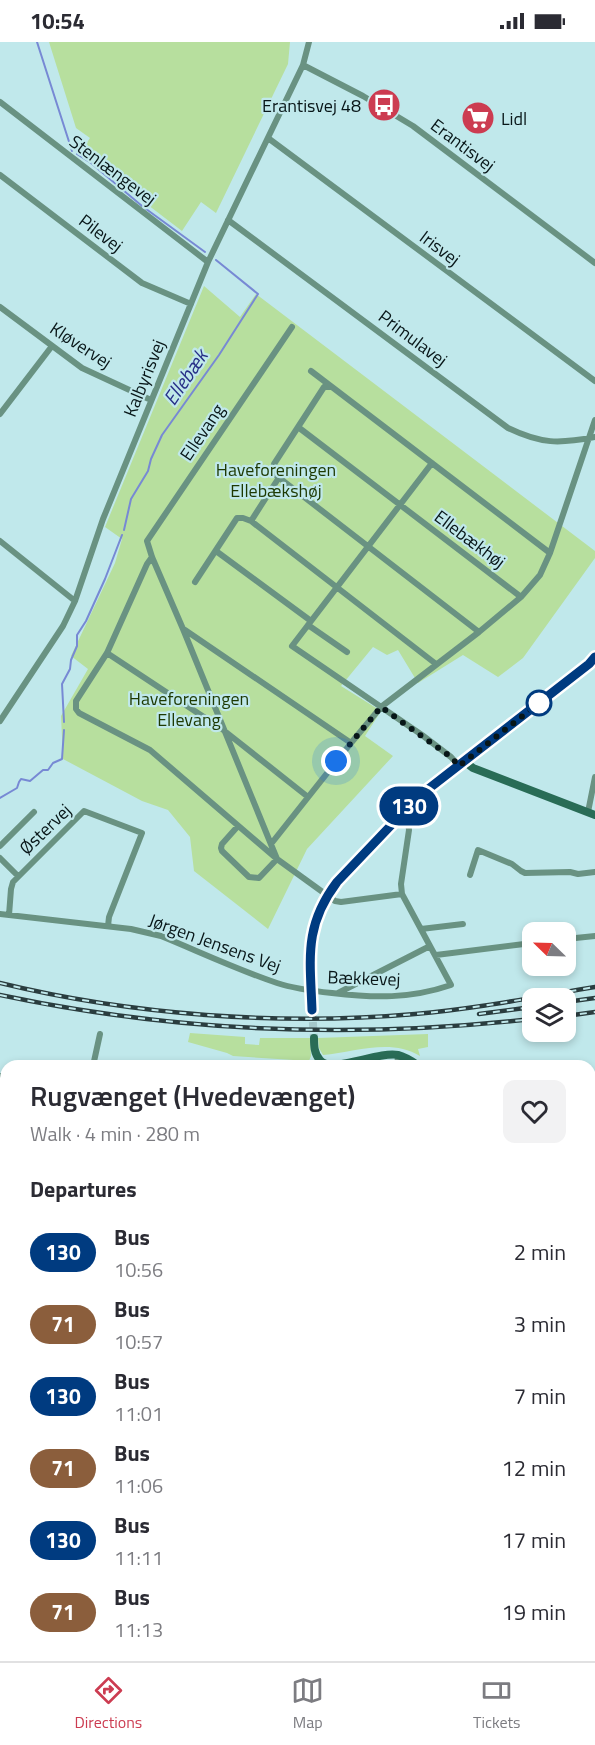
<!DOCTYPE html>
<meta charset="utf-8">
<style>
:root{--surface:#fff;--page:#f2f2f3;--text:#2b2b33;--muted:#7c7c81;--line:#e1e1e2;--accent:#cc3c51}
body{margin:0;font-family:"Titillium Web",sans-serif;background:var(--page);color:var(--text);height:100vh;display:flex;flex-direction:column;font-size:22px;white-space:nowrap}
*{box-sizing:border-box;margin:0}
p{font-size:20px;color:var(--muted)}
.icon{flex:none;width:33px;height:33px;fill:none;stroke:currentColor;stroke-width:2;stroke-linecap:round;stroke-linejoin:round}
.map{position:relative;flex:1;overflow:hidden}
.panel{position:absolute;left:0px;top:1018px;width:596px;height:602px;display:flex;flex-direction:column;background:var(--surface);border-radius:18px 18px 0 0;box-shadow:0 3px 9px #0003}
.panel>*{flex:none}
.badge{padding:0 12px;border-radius:20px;font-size:21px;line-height:39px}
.needle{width:39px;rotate:293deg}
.fabs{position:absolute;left:522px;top:880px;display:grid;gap:12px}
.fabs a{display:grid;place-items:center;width:54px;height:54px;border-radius:12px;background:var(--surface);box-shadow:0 3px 9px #0003;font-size:30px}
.you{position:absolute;width:30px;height:30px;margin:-15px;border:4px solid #fff;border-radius:50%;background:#1a73e8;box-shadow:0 0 0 9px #1a73e833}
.map>.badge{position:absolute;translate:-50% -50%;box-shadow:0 0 0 3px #fff}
h2{padding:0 30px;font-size:22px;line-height:54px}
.round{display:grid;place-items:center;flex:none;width:63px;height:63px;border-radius:12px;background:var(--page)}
.headline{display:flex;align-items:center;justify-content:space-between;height:102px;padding:0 30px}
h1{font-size:28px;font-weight:600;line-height:45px}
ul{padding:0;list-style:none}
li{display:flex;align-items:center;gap:18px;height:72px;padding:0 30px}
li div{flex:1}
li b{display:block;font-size:22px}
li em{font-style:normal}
li .badge{min-width:66px;font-weight:700;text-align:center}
.status{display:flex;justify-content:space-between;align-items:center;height:42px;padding:0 30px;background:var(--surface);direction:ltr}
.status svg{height:16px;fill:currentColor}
.tabs{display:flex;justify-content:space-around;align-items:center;height:84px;border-top:2px solid var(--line);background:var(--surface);font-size:16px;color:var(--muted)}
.tabs a{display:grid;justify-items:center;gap:3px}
.tabs .active{color:var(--accent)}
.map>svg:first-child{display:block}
</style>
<div class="status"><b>10:54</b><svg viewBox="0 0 49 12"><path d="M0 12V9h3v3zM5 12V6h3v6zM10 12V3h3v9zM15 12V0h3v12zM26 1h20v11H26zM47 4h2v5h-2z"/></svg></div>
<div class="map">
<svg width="595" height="1619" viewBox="0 0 595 1619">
<rect width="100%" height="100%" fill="#c0e8eb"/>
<!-- green -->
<path fill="#b7df9e" d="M49 0H290L288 22 216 171 201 160 182 189 80 111 90 96 76 86Z
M204 244 240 275 256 252 595 509V516L523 616 498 635 463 613 418 641 398 608 387 613 373 605 341 644 381 669 365 694 393 714 307 807 268 887 194 829 190 795 168 768 142 759 63 717 61 674 88 627 71 614 115 521 122 497 105 485Z
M190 991 245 995V1002L259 1003 260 996H310L311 1014 309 1019 233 1014 227 1011 188 1000Z
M428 992V1005L418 1007 420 1014C391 996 355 1010 323 1013L319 1006 318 996Z
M198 1614H292L289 1619H195Z
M294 1614H477L479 1619H291Z"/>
<!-- forest -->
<path fill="#93c175" d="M0 1200 6 1202V1614L0 1609Z
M7 1614H198L195 1619H13Z"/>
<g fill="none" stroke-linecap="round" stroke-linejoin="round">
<!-- stream -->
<path stroke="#7789d4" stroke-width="2" d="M37 0 72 109
M77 112 91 121 142 164 205 210
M124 488 131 457 148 429 151 417 162 393 219 313 258 252 216 218
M64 680 62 642 70 627 71 618 77 604V593L86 579 105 537 122 493
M0 756 17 746 19 740 21 737 30 739 43 728H48L53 721 62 717 64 688
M68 1619 69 1614"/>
<!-- secondary-tunnel -->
<path stroke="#a4c8cb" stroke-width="8" stroke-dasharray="8 4" stroke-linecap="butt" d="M312 968 314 996"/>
<!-- street -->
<path stroke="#699282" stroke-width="6" d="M303 23 363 54 413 84 595 221
M0 60 208 220
M268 96 595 339
M0 133 142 241 191 262
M228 178 508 386C541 402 559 402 595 395
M0 265 82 326 151 358
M311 329 550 511
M332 345H324L274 422 273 431 479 590
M0 372 52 304
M298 385 521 555
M432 421 292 604 422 693 451 715 459 724
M251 479 278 437
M0 499 75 559
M216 509 311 579
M152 515 147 522 107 611 76 659V667L79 671 150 708 277 817 335 859 341 860 402 852
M195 540 237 476H243L251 479 436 622
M308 583 347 610
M185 588 351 701
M107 611 222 687 308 755
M0 679 63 584 75 559 103 477 208 220 303 23 309 0
M588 770 595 735
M238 784 222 802 221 806 222 809 249 835 259 836 277 817 183 587 152 515 147 499 292 285
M271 802 351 701 381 665 479 590 521 555 540 533 550 511 595 378
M0 804 34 770
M0 816 18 834
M470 833 478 808 512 822 521 829 525 831 570 830 578 832 595 830
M0 872 131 887 161 894C200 910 238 928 277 941 295 947 313 949 332 951 374 956 410 957 451 943L402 852 401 842 409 788 408 780 403 771
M9 873 11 847 13 840 84 769 142 791 109 875 108 884
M421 887 463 882
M566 897 595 894
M436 913 532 901
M338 951 430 904
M93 1024 100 992
M396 1024 399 1013
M0 1081 6 1084
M590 1292 595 1290
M454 1614 456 1619"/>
<!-- secondary -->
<path stroke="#296c56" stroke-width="8" d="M464 719 473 726 595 773
M312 968C310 915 304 884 337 840L419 755 589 622 595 615
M314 996C314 1003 314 1012 320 1018 332 1032 377 1009 398 1013 406 1015 413 1020 419 1024
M0 1035 6 1036
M590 1043 595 1042
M490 1614 492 1619"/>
<!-- rail casing -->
<g stroke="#2a3d3f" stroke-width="4.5">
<path id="rail" d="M0 941C131 973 281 984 415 972 475 967 535 955 595 945
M0 953C175 990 355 997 532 977
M566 960 595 956
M479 972 532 965
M566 974 595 970"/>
</g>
<!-- rail -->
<use href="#rail" stroke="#c0e8eb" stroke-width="2" stroke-dasharray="7" stroke-linecap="butt"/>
</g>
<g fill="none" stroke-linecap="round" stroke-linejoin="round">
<!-- line casing -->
<g stroke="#fff" stroke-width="14">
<path id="line" d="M312 968C310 915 304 884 337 840L418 755 589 622 595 615"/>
</g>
<!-- line -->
<use href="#line" stroke="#003b80" stroke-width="9"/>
<!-- walk -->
<path stroke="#081618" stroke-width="6" stroke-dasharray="0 10.8" d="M336 719 381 665 451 715 459 724 539 661"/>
</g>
<!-- icons -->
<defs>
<g id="bus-disc" transform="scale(1.725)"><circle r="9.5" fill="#cc3c51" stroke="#c0e8eb"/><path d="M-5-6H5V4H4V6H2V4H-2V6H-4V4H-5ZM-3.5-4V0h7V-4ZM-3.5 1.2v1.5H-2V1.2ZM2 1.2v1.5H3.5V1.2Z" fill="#fff"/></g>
<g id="supermarket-disc" transform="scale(1.725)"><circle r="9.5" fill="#cc3c51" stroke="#c0e8eb"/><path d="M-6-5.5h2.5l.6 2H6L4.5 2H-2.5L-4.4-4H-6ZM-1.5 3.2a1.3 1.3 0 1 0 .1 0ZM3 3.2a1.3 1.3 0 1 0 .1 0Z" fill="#fff"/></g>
</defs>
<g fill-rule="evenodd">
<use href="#bus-disc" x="384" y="63"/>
<use href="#supermarket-disc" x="478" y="76"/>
</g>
<!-- markers -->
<circle fill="#fff" stroke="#003b80" stroke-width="3" cx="539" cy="661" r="12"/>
<g text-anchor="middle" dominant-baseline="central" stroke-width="4.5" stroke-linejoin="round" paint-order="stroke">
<!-- poi labels -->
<g font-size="18" fill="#081618" stroke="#c0e8eb" text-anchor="end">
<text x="361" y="63">Erantisvej 48</text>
<text x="501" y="76" text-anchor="start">Lidl</text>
</g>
<!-- street labels -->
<g font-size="18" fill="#081618" stroke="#c0e8eb">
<text transform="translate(463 103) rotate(37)">Erantisvej</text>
<text transform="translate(113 128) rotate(37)">Stenlængevej</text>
<text transform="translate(101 191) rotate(37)">Pilevej</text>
<text transform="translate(440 206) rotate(37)">Irisvej</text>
<text transform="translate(413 296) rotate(37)">Primulavej</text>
<text transform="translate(81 303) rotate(33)">Kløvervej</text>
<text transform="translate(144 336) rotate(-68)">Kalbyrisvej</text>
<text transform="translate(202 390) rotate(-56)">Ellevang</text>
<text transform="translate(470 497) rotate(37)">Ellebækhøj</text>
<text transform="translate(45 787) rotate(-44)">Østervej</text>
<text transform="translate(215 901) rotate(20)">Jørgen Jensens Vej</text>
<text transform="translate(364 936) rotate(2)">Bækkevej</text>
</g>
<!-- park labels -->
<g font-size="18" fill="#1d3902" stroke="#c0e8eb">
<text x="276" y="427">Haveforeningen<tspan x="276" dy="21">Ellebækshøj</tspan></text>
<text x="189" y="656">Haveforeningen<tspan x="189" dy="21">Ellevang</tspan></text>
</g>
<!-- water labels -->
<g font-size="20" font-style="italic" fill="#273087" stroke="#c0e8eb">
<text transform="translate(185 335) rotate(-56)">Ellebæk</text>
</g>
</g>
</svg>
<div class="fabs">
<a><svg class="needle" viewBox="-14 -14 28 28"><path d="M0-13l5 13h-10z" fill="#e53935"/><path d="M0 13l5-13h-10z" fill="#7c7c81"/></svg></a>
<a><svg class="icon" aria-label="layers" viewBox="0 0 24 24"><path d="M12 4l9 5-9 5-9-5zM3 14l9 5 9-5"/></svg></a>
</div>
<div class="you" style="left:336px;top:719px"></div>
<b class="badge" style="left:409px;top:764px;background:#003b80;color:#fff">130</b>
<section class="panel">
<div class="headline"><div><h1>Rugvænget (Hvedevænget)</h1><p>Walk · 4 min · 280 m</p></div><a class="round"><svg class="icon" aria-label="heart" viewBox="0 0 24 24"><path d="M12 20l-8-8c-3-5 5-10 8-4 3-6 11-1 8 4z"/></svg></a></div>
<h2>Departures</h2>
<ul>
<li><span class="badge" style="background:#003b80;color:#fff">130</span><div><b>Bus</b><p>10:56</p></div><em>2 min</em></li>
<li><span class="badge" style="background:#8b5e3c;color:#fff">71</span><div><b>Bus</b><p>10:57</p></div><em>3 min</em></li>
<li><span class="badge" style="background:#003b80;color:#fff">130</span><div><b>Bus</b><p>11:01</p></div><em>7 min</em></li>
<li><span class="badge" style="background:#8b5e3c;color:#fff">71</span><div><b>Bus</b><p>11:06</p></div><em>12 min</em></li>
<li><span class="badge" style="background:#003b80;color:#fff">130</span><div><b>Bus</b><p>11:11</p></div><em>17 min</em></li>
<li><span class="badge" style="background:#8b5e3c;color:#fff">71</span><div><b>Bus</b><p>11:13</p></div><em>19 min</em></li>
</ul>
</section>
</div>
<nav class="tabs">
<a class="active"><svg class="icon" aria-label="directions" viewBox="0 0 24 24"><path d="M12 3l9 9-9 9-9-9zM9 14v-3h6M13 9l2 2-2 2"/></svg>Directions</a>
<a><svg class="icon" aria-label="map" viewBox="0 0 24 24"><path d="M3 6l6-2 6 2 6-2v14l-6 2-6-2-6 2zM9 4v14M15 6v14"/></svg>Map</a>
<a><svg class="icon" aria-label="tickets" viewBox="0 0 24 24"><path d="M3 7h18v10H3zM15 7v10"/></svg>Tickets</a>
</nav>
